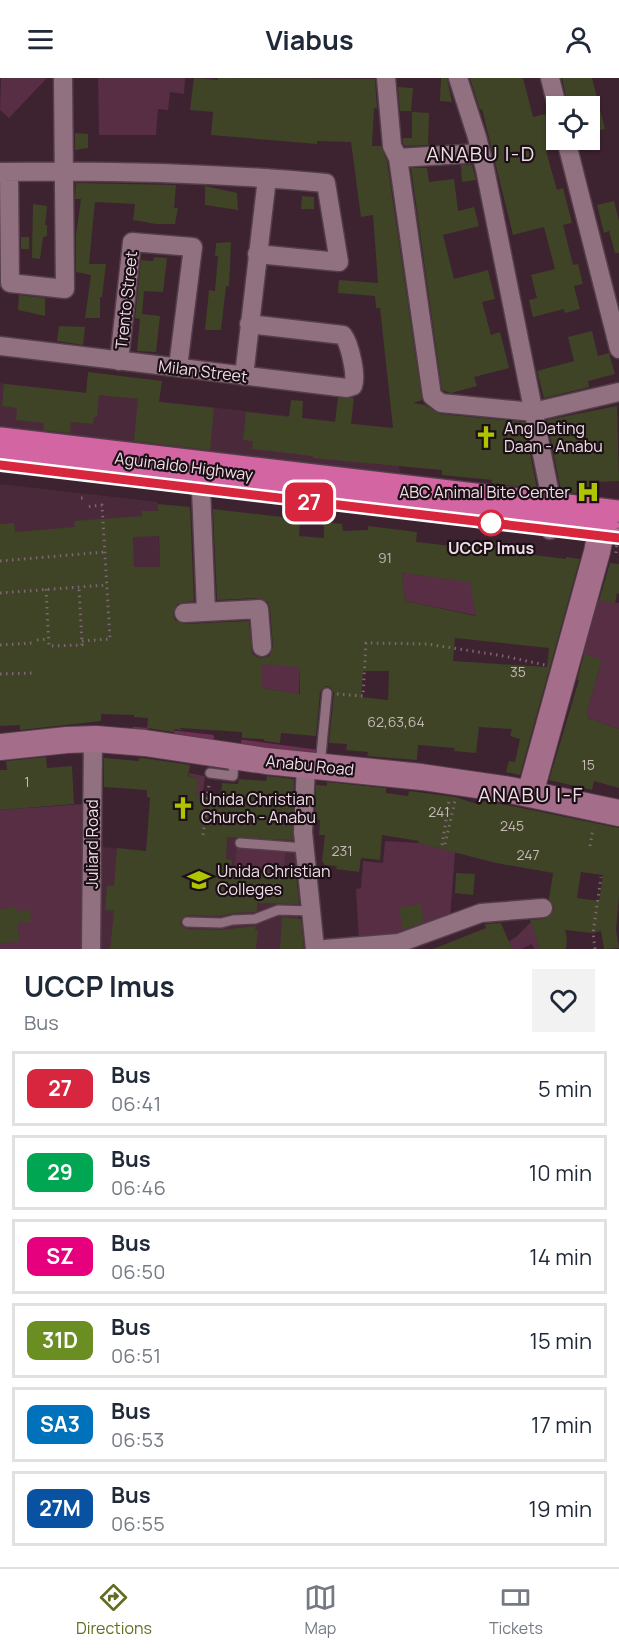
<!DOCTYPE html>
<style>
:root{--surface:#fff;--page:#f2f2f3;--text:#1f2937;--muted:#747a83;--line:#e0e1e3;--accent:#606f1f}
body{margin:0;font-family:Manrope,sans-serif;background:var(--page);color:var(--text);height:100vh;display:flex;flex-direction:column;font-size:22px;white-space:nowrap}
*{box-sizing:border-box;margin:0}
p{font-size:20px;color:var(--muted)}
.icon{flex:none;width:33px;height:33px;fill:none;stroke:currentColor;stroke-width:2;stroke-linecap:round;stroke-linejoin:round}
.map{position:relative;height:871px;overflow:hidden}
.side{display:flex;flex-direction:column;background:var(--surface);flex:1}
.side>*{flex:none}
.badge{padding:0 12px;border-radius:9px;font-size:21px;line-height:39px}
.tools{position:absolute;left:546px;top:18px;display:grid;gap:12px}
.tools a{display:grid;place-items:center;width:54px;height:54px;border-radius:0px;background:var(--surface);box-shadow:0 2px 4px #0004;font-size:30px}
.map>.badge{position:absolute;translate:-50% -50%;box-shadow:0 0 0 3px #fff}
.round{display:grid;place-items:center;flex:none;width:63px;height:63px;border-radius:0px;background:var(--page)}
.headline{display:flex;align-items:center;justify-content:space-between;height:102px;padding:0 24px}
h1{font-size:28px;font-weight:700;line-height:45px}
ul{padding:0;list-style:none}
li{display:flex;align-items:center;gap:18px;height:75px;margin:0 12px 9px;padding:0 12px;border:3px solid var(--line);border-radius:0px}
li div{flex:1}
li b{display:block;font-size:22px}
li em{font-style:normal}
li .badge{min-width:66px;font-weight:700;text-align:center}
header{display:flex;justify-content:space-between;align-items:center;height:78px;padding:0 24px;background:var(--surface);font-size:27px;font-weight:700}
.tab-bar{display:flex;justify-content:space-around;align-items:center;height:84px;border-top:2px solid var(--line);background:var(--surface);font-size:16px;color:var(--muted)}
.tab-bar a{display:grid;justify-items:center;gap:3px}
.tab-bar .active{color:var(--accent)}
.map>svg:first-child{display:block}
</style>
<header><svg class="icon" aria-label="menu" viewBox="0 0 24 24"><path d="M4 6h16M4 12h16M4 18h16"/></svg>Viabus<svg class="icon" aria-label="person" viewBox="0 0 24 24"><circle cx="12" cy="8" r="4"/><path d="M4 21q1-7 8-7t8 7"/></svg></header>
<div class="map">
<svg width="619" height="871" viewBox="0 0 619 871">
<rect width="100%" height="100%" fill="#3d2230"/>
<!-- built -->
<path fill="#4a293a" d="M0 305 393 350 401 400 0 352Z
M0 406 158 424 159 470 169 560 0 598Z
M229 743 297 749 295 774 299 775 297 810 300 811 298 839 302 843 304 871H98L102 769 206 779Z"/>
<!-- green -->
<path fill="#572e44" d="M1 0H47L9 40 0 32Z
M98 0H185L184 16 170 14 168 32 158 31 156 57H99Z
M402 495 483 505 484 539 405 523Z
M593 521 619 525V651L588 640 589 637 586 636 602 582 579 575Z
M261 583 300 589 299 616 261 610Z
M189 695 204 698 205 700 202 720 195 719 198 700 189 698Z
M84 726 81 871H0V865L19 863 16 830 0 831V732Z
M237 763 286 766 284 793 235 789Z
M385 763 418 765 455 774 450 840 399 857 359 862 356 811 361 810 363 783 383 785Z
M531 844 540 871H534L532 866 521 871H511L509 863 516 859Z"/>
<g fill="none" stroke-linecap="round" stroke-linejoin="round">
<!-- stream -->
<path stroke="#6e2f53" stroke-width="4.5" d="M134 651 146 652
M176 655 212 659
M243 664 317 674"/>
</g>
<!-- building -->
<path fill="#3f4427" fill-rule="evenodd" d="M194 0 218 2V0L375 1 377 31 374 30 372 68H381L387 83 422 322 413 325 425 327 440 336 524 344 537 411 492 405V402L442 397V392L313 380V378L252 371 253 363 243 362 246 334 289 339 291 322 303 323 302 340 335 344 338 320H354L351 346 393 350 380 230H376L375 218 338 215 339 202 378 205 373 137 361 139 351 64 317 63V66L211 57 213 34 190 32Z
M441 0H447L452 24 440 23Z
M470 0H523L533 39 545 36 554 71 546 73 557 112 563 110 572 145 563 147 573 187 578 186 583 206 574 208 580 231 565 235 564 231 533 239 529 222 537 220 531 197 555 191 544 149 513 157 482 31 480 32Z
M562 0H592L605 51 593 54 590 41V28H568Z
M398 9 413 10 411 33H400Z
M412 34 429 35 428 67 405 68 403 65V60H412Z
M75 55 88 56V70L75 72Z
M461 87H472L476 102 462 104Z
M411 90H427L429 104 454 101 458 133 474 129 479 148 443 157 454 201 488 192 495 221 482 224 491 257 500 254 509 290 474 299 477 308 451 315 442 312Z
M76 105 176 107 174 130H178L175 146H156L133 142 135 126 95 124 89 186H106L102 219H100V240H85L91 197 76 194V157L81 121H75Z
M205 108 237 115 238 132 205 127Z
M302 118 314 119V131H301Z
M614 123 619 143V175H615L609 153 604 155 597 127Z
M33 126 47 128 45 147H47V158L43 159 40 181 32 180Z
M21 159H29V171H21Z
M231 164 229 208H226L221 252H205L209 212 215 213 218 178H215L216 165Z
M154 179 167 180 163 214 144 213 142 236 160 238 156 274 137 273 140 241 135 240 141 182 153 183Z
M19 217 45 220V238L18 232Z
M59 248 85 249 83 267 57 263Z
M592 253 598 278 609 275 615 296 588 303 589 309 544 320 537 293 574 283 568 259Z
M88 294 162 303 159 324 214 330 210 372 134 363 138 321 99 317 97 339H94L93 346 71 344 70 355 43 352 44 345 16 342 17 330 2 328 4 306 86 315Z
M617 328 619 403 598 404V418L561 413 547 342Z
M158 426 190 429 194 523 177 526 173 535 175 542 185 546 249 543 252 575 257 579 262 580 269 578 273 569 270 530 268 524 258 520 217 522 213 431 300 441 299 458 324 460V444L342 446 343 453 368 452V448L417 454 416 464 461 469V463L491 467V463L527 467V471L535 472 534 477 566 481V479L580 481 520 697 506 694 509 683 515 684 520 661 510 658 512 651 479 649 476 675 454 673 455 670 418 667 417 682 367 678 368 674 346 672 347 666 329 665 334 615 331 610 327 608 322 611 320 614 316 658 281 655 280 665 264 663V661L242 660V654L180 650 181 652 175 651 174 654 147 650 148 640 134 639V637L101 636V643L20 652V647L0 648V446L14 445 15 454 75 449 74 443 142 438V433H158ZM159 458 160 489H134L133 459ZM402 495 470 504 476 538 405 523ZM455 560 549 570 547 589 453 583ZM261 586 300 589V616L261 610ZM363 593H389L388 622 361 619Z
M610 485 619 486V516L617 515 615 525 599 522Z
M584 576 602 582 586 636H589L588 640 619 651V710L594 703 592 712 549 702 579 602H577Z
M46 679 47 690 72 688 74 726 0 732V692H7L6 683Z
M104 680 139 683V680H143L190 687 188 698 198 700 196 717 221 718 222 705 238 706 239 701 266 703 267 698 294 701 293 762 227 759 226 781 232 782 231 791 296 796 299 826 257 825V833L254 834 232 835 220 838 187 837 180 843 181 848 187 851 221 852 256 848 255 852H258L256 871H110L114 833 105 832 107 808H114L117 770 146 773 150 720 147 719V712L104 709Z
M327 704 386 710V715L408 718 409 713 455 719 480 727 481 723 507 727 619 750V818L616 852 619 870 604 871 601 853 592 855 565 852 567 860 566 871H540L530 842 544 841 553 834 554 829 549 821 553 795 496 785 418 765 419 763 382 757 380 782 361 780 359 794 336 791 337 788 325 787 322 783 325 757H319L320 742 315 741 316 707 327 708ZM581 794 603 797 599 823 577 820Z
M456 795 475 796 473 817 455 815Z
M421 826 424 844 403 852 399 830Z
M16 829 17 833 30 832 31 844 18 845 19 864 0 865V831Z
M282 839 301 841 304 871H280Z
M501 845 512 871H433L486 850 485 846Z"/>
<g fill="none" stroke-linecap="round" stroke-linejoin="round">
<!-- lane casing -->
<g stroke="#543e4a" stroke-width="12">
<path id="lane" d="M320 687 327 615
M210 695 233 698 234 681
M240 765 305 770
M187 844 221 845 233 842 255 841 278 832 311 833"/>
</g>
<!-- street casing -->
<g stroke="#543e4a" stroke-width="21">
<path id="street" d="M386 0 392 68 398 80 432 318 441 325 533 334 619 314
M458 0 477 59 485 91 553 431 550 452
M550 0 557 28
M566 62 619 271
M398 80 481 75
M0 94C109 92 218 95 326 105L339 184 257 176
M9 94 10 205 65 211 63 0
M0 268 347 310 353 308C357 298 350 266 343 257L249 246
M119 283 132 164 193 169 178 289
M244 298 267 100
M201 411 206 533
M184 535 259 531 262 569
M306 687 303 754 315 871
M91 871 93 661
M325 871 399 865 481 835 543 830"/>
</g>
<!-- secondary casing -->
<g stroke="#543e4a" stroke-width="28">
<path id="secondary" d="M0 669 67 662 96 661 145 665 266 683 422 699 510 712 619 735
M530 716 597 474 604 438"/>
</g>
<!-- highway casing -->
<g stroke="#543e4a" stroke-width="36">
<path id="highway" d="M0 366 619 439"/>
</g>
<!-- path -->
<path stroke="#7e6672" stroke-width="3" stroke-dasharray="1.5 4.5" stroke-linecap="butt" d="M81 420H85
M0 483 105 474
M46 511 49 568 82 567 79 509
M0 515 106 507
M37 562 49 561
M82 563 110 561 102 427 85 429
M0 567 32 565
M0 596 34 595
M337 616 363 618 366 565 427 566 504 578 545 587
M203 757 209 706
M445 766 455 723
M442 767 449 723
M590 768 593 750
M595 871 593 855 601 799"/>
<!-- lane -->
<use href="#lane" stroke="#917180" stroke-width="9"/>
<!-- street -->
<use href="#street" stroke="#917180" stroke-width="18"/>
<!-- secondary -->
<use href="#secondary" stroke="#a46d8a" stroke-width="26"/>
<!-- highway -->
<use href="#highway" stroke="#d265a2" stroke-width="33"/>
<!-- path-bridge -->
<path stroke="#7e6672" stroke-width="3" stroke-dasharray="1.5 4.5" stroke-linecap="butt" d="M616 475 619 441"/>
</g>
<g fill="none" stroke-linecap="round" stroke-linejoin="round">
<!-- line casing -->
<g stroke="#fff" stroke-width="14">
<path id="line" d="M0 387 619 460"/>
</g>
<!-- line -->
<use href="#line" stroke="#d7263d" stroke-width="9"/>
</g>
<!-- icons -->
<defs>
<g id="church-bare" transform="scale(1.8)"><path d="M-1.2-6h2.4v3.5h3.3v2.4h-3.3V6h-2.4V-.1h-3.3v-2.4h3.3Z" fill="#b0c502" stroke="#1c1016" stroke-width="2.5" paint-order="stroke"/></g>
<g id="hospital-bare" transform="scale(1.8)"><path d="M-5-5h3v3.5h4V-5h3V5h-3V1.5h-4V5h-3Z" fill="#b0c502" stroke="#1c1016" stroke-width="2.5" paint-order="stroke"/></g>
<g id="university-bare" transform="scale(1.8)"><path d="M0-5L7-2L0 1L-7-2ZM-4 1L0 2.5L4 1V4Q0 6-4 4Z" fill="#b0c502" stroke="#1c1016" stroke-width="2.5" paint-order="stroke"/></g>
</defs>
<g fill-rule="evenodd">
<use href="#church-bare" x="486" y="359"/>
<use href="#hospital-bare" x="588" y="414"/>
<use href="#church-bare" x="183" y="730"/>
<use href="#university-bare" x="199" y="802"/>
</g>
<!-- markers -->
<circle fill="#fff" stroke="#d7263d" stroke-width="3" cx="491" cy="445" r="12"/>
<g text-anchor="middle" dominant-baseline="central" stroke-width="4.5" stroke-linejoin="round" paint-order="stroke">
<!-- number labels -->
<g font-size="14" fill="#c4b8b7">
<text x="385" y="479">91</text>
<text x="518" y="593">35</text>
<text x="396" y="643">62,63,64</text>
<text x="588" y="686">15</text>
<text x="27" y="703">1</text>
<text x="439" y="733">241</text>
<text x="512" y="747">245</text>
<text x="342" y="772">231</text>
<text x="528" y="776">247</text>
</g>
<!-- street labels -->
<g font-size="16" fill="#f0dee7" stroke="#1c1016">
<text transform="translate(126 222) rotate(-84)">Trento Street</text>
<text transform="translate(203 293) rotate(7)">Milan Street</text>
<text transform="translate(184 388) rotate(7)">Aguinaldo Highway</text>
<text transform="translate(310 687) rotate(6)">Anabu Road</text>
<text transform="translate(92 766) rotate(-90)">Juliard Road</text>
</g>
<!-- poi labels -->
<g font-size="16" fill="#f0dee7" stroke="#1c1016" text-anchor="start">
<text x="504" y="350">Ang Dating<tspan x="504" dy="18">Daan - Anabu</tspan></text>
<text x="570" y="414" text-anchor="end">ABC Animal Bite Center</text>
<text x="201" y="721">Unida Christian<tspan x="201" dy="18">Church - Anabu</tspan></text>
<text x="217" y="793">Unida Christian<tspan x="217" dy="18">Colleges</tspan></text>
</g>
<!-- stop labels -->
<g font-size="16" font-weight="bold" fill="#f0dee7" stroke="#1c1016">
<text x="491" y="470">UCCP Imus</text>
</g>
<!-- quarter labels -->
<g font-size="20" letter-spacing="1.5" fill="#f0dee7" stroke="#1c1016">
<text x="481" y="75">ANABU I-D</text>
<text x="531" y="716">ANABU I-F</text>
</g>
</g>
</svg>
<div class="tools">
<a><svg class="icon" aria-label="locate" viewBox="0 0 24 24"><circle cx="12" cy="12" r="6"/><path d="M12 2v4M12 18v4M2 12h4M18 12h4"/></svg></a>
</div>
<b class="badge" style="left:309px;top:424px;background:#d7263d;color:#fff">27</b>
</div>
<section class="side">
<div class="headline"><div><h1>UCCP Imus</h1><p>Bus</p></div><a class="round"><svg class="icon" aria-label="heart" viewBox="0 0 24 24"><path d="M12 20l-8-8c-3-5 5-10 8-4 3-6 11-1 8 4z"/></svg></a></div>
<ul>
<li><span class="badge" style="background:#d7263d;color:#fff">27</span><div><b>Bus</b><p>06:41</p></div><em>5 min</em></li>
<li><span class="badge" style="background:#00a651;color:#fff">29</span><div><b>Bus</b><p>06:46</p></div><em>10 min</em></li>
<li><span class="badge" style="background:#e6007e;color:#fff">SZ</span><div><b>Bus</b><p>06:50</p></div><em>14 min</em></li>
<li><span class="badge" style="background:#6b8e23;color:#fff">31D</span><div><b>Bus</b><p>06:51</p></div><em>15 min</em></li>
<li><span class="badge" style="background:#0072bc;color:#fff">SA3</span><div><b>Bus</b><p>06:53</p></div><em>17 min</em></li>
<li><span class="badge" style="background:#0952a1;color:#fff">27M</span><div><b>Bus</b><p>06:55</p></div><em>19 min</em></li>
</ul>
</section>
<nav class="tab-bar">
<a class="active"><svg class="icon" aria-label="directions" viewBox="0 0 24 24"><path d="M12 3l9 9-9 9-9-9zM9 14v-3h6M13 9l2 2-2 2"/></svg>Directions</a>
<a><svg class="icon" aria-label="map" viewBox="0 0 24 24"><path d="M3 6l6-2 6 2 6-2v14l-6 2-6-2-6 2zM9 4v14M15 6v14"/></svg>Map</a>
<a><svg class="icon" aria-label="tickets" viewBox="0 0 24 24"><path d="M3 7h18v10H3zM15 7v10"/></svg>Tickets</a>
</nav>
